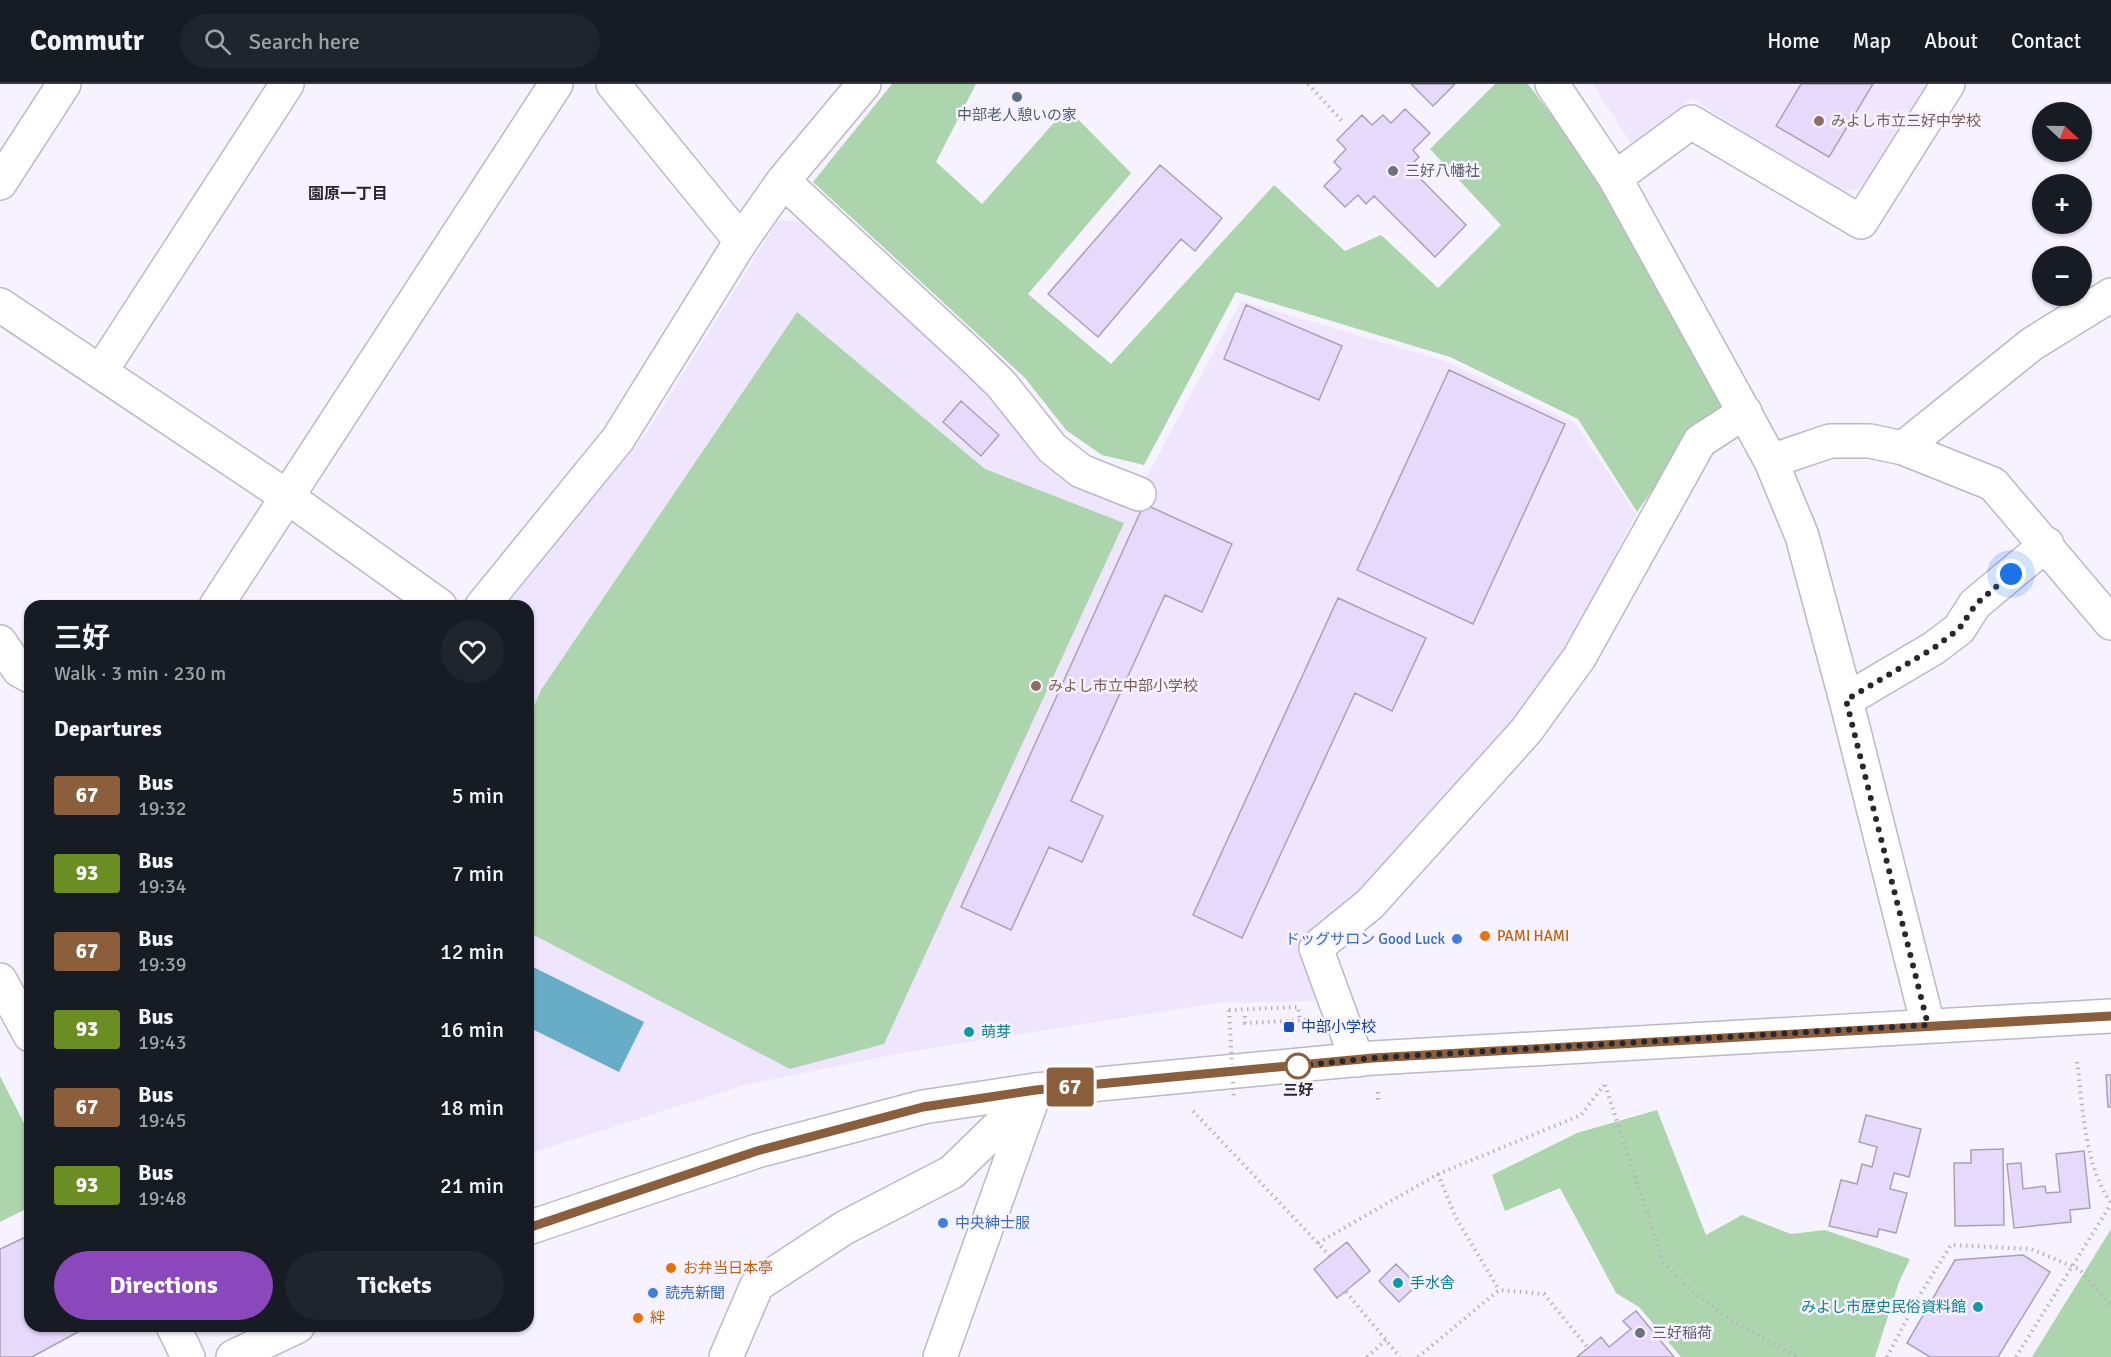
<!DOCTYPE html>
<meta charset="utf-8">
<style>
:root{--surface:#171b24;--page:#20242c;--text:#f1f3f6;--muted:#9ea1a6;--line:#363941;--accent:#8a48bc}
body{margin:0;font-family:Signika,"Noto Sans JP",sans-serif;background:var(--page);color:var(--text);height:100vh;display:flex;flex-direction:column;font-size:22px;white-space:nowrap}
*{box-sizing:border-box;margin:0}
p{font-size:20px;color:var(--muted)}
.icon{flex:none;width:33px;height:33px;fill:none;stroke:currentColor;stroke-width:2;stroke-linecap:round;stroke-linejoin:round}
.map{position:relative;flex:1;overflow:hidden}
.details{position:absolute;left:24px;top:516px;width:510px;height:732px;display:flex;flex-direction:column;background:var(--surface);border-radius:18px;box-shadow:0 2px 4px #0004}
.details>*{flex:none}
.badge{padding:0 12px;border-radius:4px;font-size:21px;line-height:39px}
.needle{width:39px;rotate:112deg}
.tools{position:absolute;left:2032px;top:18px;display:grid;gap:12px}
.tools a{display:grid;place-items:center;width:60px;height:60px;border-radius:50%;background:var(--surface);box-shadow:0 2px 4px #0004;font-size:30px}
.you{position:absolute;width:30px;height:30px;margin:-15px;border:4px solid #fff;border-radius:50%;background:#1a73e8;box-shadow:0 0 0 9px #1a73e833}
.map>.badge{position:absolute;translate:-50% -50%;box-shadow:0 0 0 3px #fff}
h2{padding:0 30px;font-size:22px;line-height:54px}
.round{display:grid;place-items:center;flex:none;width:63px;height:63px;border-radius:32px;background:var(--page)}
.summary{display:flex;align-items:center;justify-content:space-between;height:102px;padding:0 30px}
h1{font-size:28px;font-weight:700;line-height:45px}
.primary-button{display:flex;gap:12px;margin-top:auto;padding:12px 30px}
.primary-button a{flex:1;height:69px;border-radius:36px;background:var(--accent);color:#fff;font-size:24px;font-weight:700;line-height:69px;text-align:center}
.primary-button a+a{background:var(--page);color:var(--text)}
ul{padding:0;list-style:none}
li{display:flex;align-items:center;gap:18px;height:78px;padding:0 30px}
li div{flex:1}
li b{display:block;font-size:22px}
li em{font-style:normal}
li .badge{min-width:66px;font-weight:700;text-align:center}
header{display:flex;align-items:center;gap:36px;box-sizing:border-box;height:84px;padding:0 30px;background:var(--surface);border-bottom:2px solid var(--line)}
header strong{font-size:28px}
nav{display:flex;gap:33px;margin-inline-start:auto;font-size:21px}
.search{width:420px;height:54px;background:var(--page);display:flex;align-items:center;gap:15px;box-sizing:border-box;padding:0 21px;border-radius:33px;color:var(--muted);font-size:22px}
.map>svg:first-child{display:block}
</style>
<header>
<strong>Commutr</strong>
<div class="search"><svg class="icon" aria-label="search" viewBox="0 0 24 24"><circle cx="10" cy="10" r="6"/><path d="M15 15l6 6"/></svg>Search here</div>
<nav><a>Home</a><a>Map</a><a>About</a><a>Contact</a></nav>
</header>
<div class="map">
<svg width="2111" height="1273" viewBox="0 0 2111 1273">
<rect width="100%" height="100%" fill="#f7f2ff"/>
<!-- built -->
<path fill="#efe6fe" d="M1592 0H1936L1873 102 1834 109 1692 14 1631 59Z
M778 136 806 138 950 271 1059 393 1130 424 1241 217 1445 277 1575 339 1636 430 1570 563 1517 640 1363 811 1302 860 1325 917 1217 919 907 968 745 1001 528 1070V522H504L647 348Z"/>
<!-- green -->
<path fill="#acd5ad" d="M892 0H976L936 78 982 120 1067 24 1131 89 1028 210 1111 280 1274 101 1345 167 1381 151 1438 204 1501 141 1430 65 1495 0H1528L1609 107 1725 322 1692 349 1637 428 1578 335 1450 273 1236 208 1144 381 1102 371 1066 346 1025 294 813 98Z
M797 228 985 385 1124 439 884 960 790 985 528 848V636L541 606Z
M0 992 30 1051V1123L0 1138Z
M1657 1026 1706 1151 1742 1131 1791 1150 1825 1146 1910 1175 1899 1198 1875 1273H1681L1639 1223 1616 1209 1560 1104 1505 1127 1492 1091 1577 1049Z
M2111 1145V1273H2032Z"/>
<!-- water -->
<path fill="#68adc7" d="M529 881 644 938 619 988 528 943Z"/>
<!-- building -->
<path fill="#e6d9fb" stroke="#a8a3b2" stroke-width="1.5" d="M1411 0H1455L1433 22Z
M1801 0H1873L1829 73 1776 42Z
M1405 25 1430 49 1413 66 1419 73 1409 83 1466 141 1435 173 1374 112 1366 120 1358 111 1345 123 1324 102 1341 85 1334 78 1346 65 1337 56 1362 31 1372 41 1383 31 1391 39Z
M1160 81 1222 134 1195 167 1181 155 1098 253 1048 210Z
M1246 221 1342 262 1319 316 1224 275Z
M1449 286 1565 340 1473 540 1357 486Z
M961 317 999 351 981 372 943 338Z
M1144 420 1232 460 1202 528 1165 511 1071 717 1103 732 1082 778 1049 763 1011 846 961 823Z
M1338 514 1426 554 1392 627 1355 609 1242 854 1193 831Z
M2106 991H2111V1023H2108Z
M1866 1031 1921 1045 1909 1093 1894 1089 1890 1105 1907 1109 1896 1149 1879 1145 1877 1153 1829 1142 1841 1096 1857 1100 1862 1080 1872 1083 1877 1063 1859 1058Z
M2003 1065 2004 1141 1955 1142 1954 1079H1971V1066Z
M2084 1067 2090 1124 2070 1126 2071 1138 2014 1144 2007 1080 2021 1079 2023 1105 2045 1102 2046 1109 2060 1108 2056 1070Z
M30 1151V1242H89L32 1273H0V1165Z
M1347 1158 1370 1187 1337 1214 1314 1185Z
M2023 1171 2050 1188 1998 1273H1930L1907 1259 1955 1176Z
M1396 1180 1417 1201 1399 1218 1379 1197Z
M1636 1227 1674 1273H1577L1601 1253 1609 1263 1631 1245 1623 1237Z"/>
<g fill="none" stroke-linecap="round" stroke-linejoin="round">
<!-- minor casing -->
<g stroke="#bdb7c6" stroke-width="36">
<path id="minor" d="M613 0 741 157
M1552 0 1615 94 1771 377 1802 452 1846 616 1928 941
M1615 94 1691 38 1861 138 1948 0
M783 97 970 270 1001 300 1052 364 1081 387 1139 410
M0 99 64 0
M0 221 289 414 440 522
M101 287 287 0
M1903 364 2032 260 2111 211
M1771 377 1830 357H1870L1903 364 1993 400 2111 539
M216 522 556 0
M482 522 618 355 741 157 783 97 864 0
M0 558 19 586 30 592
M1846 616 1934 564 1959 545 1975 520 2047 460
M1357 976 1316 864 1370 820 1526 647 1579 574 1700 357 1745 328
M726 1273 757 1201 844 1144 952 1088 1036 1006
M940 1273 1031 1019"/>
</g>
<!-- tertiary casing -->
<g stroke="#bdb7c6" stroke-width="36">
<path id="tertiary" d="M0 896 30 951
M173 1242 188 1273"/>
</g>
<!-- secondary casing -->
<g stroke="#bdb7c6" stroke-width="36">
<path id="secondary" d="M528 1144 757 1067 923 1023 1036 1006 1373 974 2111 932
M233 1273 298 1242"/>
</g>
<!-- path -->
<path stroke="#b7b3be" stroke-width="4" stroke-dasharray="1.5 4.5" stroke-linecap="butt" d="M1308 0 1343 38
M1229 926 1298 923 1300 936
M1245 932V939L1306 936
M2077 978C2083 1024 2084 1080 2111 1119
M1605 1001 1663 1177C1698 1221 1749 1246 1797 1273
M1378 1008V1019
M1193 1027 1330 1172
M1438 1090 1455 1132 1499 1206
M1318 1159 1438 1090 1581 1031 1604 1001
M1346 1208 1400 1273
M1367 1273 1386 1256
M1418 1273 1499 1206 1544 1210 1588 1264
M1887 1273 1919 1212 1951 1161 2031 1165 2079 1185 2111 1221
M2016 1273 2111 1120"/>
<!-- minor -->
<use href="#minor" stroke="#fff" stroke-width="33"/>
<!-- tertiary -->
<use href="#tertiary" stroke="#fff" stroke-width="33"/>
<!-- secondary -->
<use href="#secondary" stroke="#fff" stroke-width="33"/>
<!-- path-bridge -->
<path stroke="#b7b3be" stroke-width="4" stroke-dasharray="1.5 4.5" stroke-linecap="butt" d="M1229 926 1234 1015"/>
</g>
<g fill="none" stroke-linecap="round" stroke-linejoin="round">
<!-- line casing -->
<g stroke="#fff" stroke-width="14">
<path id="line" d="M528 1144 757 1067 923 1023 1036 1006 1373 974 2111 932"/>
</g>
<!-- line -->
<use href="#line" stroke="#8b5e3c" stroke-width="9"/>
<!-- walk -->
<path stroke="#29272d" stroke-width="6" stroke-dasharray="0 10.8" d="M1298 982 1288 983 1373 974 1928 941 1846 616 1934 564 1959 545 1976 520 2011 490"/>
</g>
<!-- markers -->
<circle fill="#5c6f8a" stroke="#f7f2ff" stroke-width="2" cx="1017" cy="13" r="6"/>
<g fill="#8d6e63" stroke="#f7f2ff" stroke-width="2">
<circle cx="1819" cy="37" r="6"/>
<circle cx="1036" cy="602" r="6"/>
</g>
<g fill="#6b7280" stroke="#f7f2ff" stroke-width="2">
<circle cx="1393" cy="87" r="6"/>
<circle cx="1640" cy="1249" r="6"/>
</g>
<g fill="#e8710a" stroke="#f7f2ff" stroke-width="2">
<circle cx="1485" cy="852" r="6"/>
<circle cx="671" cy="1184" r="6"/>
<circle cx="638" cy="1234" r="6"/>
</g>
<g fill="#3f7fe0" stroke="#f7f2ff" stroke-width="2">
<circle cx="1457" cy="855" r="6"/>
<circle cx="943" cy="1139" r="6"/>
<circle cx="653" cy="1209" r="6"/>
</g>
<rect fill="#1a4fb4" stroke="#f7f2ff" stroke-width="2" x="1283" y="937" width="12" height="12" rx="3"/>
<g fill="#0f9aa8" stroke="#f7f2ff" stroke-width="2">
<circle cx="969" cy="948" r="6"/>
<circle cx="1398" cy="1199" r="6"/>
<circle cx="1978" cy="1223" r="6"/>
</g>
<circle fill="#fff" stroke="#8b5e3c" stroke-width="3" cx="1298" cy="982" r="12"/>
<g text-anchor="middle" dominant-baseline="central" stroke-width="5" stroke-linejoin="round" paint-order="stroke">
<!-- service labels -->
<g font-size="15" fill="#4e5e75" stroke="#f7f2ff">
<text x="1017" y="31">中部老人憩いの家</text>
</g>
<!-- education labels -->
<g font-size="15" fill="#785e54" stroke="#f7f2ff" text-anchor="start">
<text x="1831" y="37">みよし市立三好中学校</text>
<text x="1048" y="602">みよし市立中部小学校</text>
</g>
<!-- worship labels -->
<g font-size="15" fill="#5b616d" stroke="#f7f2ff" text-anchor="start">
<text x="1405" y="87">三好八幡社</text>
<text x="1652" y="1249">三好稲荷</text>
</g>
<!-- food labels -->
<g font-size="15" fill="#c56008" stroke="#f7f2ff" text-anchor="start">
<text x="1497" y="852">PAMI HAMI</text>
<text x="683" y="1184">お弁当日本亭</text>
<text x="650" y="1234">絆</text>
</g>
<!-- shop labels -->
<g font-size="15" fill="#366cbe" stroke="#f7f2ff" text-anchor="start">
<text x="1445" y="855" text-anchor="end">ドッグサロン Good Luck</text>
<text x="955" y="1139">中央紳士服</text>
<text x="665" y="1209">読売新聞</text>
</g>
<!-- transit labels -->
<g font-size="15" fill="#164399" stroke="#f7f2ff" text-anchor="start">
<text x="1301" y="943">中部小学校</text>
</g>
<!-- culture labels -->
<g font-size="15" fill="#0d838f" stroke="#f7f2ff" text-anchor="start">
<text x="981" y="948">萌芽</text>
<text x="1410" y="1199">手水舎</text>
<text x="1966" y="1223" text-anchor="end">みよし市歴史民俗資料館</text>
</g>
<!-- stop labels -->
<g font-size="15" font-weight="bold" fill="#29272d" stroke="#f7f2ff">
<text x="1298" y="1006">三好</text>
</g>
<!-- neighbourhood labels -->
<g font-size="16" font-weight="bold" fill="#29272d" stroke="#f7f2ff">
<text x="348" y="110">園原一丁目</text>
</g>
</g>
</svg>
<div class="tools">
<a><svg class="needle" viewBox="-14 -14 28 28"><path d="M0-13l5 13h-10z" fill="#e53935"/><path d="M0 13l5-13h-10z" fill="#9ea1a6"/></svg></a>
<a>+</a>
<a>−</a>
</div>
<div class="you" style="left:2011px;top:490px"></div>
<b class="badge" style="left:1070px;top:1003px;background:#8b5e3c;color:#fff">67</b>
<section class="details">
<div class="summary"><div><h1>三好</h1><p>Walk · 3 min · 230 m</p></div><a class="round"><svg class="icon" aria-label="heart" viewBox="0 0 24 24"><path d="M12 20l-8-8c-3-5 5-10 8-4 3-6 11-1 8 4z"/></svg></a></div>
<h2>Departures</h2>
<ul>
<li><span class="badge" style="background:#8b5e3c;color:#fff">67</span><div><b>Bus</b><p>19:32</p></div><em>5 min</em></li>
<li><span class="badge" style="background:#6b8e23;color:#fff">93</span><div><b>Bus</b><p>19:34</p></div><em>7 min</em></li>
<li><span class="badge" style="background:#8b5e3c;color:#fff">67</span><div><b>Bus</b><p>19:39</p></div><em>12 min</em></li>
<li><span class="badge" style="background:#6b8e23;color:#fff">93</span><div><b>Bus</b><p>19:43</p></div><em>16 min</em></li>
<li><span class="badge" style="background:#8b5e3c;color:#fff">67</span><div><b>Bus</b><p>19:45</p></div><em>18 min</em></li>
<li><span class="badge" style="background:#6b8e23;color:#fff">93</span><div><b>Bus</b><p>19:48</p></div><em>21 min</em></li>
</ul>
<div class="primary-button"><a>Directions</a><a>Tickets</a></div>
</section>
</div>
